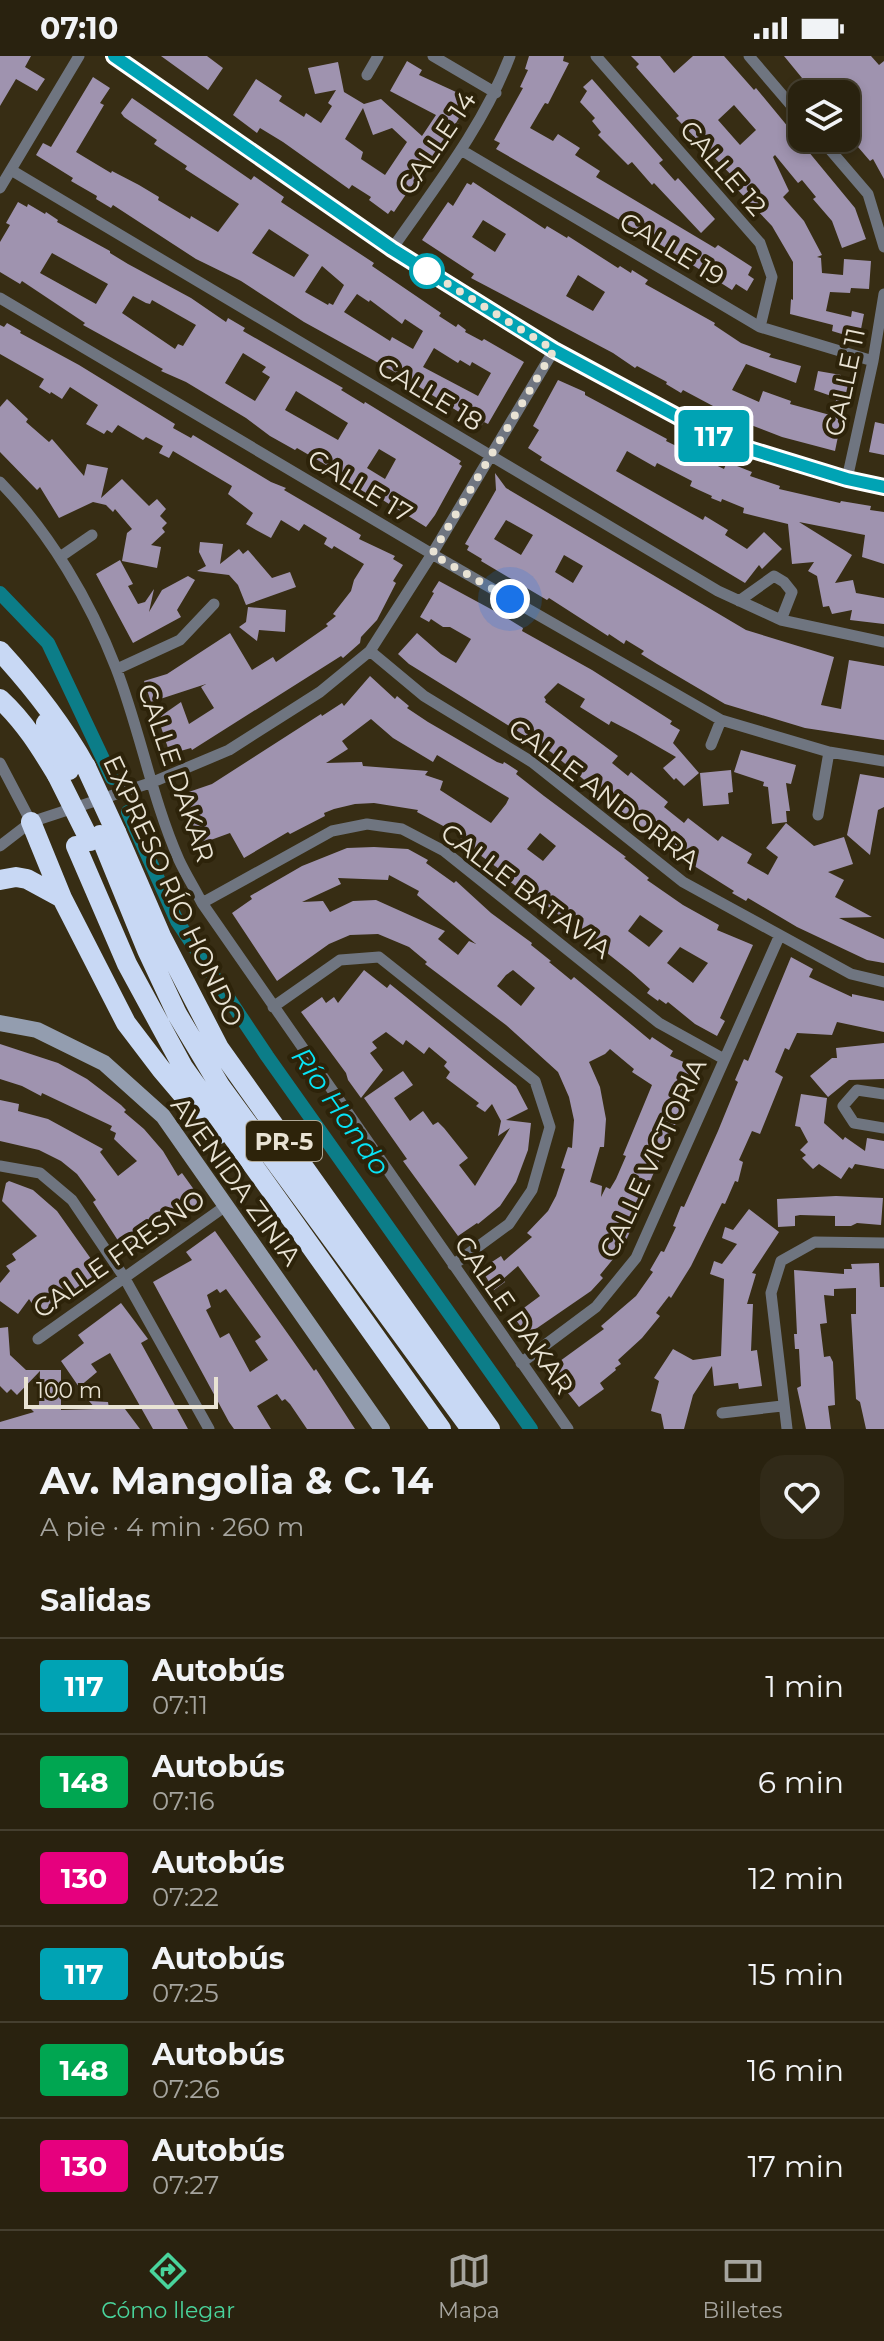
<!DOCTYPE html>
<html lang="es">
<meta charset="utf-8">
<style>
:root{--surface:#29220f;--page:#312a18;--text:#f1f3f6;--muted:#a5a49e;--line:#453f2f;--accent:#49d49c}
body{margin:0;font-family:Montserrat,sans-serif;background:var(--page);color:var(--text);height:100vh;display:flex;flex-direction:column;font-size:30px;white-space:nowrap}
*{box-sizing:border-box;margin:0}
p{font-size:26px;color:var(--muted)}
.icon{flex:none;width:44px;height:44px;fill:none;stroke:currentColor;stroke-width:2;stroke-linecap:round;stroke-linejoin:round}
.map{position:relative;height:1373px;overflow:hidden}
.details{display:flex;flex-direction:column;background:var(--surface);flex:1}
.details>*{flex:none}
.badge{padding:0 16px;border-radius:6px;font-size:28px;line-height:52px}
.controls{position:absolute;left:788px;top:24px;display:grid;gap:16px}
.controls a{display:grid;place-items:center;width:72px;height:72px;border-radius:16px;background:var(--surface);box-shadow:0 4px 12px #0003,0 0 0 2px var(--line);font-size:40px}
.scale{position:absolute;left:24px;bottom:20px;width:194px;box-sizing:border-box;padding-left:8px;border:4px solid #e9e3d4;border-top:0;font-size:22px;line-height:28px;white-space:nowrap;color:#e9e3d4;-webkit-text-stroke:6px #2d230a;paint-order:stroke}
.you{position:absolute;width:40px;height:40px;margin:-20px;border:6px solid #fff;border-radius:50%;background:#1a73e8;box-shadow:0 0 0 12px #1a73e833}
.map>.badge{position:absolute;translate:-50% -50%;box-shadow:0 0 0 4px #fff}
h2{padding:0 40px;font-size:30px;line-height:72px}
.round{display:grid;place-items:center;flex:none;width:84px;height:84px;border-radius:24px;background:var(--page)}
.head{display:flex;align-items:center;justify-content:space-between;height:136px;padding:0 40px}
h1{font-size:38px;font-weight:700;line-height:60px}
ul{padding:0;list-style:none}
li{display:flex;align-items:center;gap:24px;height:96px;padding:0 40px;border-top:2px solid var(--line)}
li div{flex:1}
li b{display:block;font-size:30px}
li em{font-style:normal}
li .badge{min-width:88px;font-weight:700;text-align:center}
.status{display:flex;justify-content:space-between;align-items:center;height:56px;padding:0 40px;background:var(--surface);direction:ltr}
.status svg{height:22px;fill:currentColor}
.dock{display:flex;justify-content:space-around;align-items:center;height:112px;border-top:2px solid var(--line);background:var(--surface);font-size:22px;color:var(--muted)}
.dock a{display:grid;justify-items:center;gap:4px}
.dock .on{color:var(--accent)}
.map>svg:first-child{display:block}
</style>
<div class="status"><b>07:10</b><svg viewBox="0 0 49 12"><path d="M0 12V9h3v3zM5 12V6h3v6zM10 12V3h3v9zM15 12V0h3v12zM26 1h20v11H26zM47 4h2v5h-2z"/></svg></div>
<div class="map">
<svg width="884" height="1373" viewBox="0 0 884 1373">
<rect width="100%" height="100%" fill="#372d14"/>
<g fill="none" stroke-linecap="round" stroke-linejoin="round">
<!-- canal -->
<path stroke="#0c7d88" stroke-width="14" d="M0 537 48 587 112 722
M128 756 177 865 267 1000 531 1373"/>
</g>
<!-- building -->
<path fill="#9f93af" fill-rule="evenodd" d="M0 0H31L25 11 45 23 37 35 16 23 0 50Z
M161 0H207L223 12 208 34Z
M529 0H564L563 5 569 7 548 48 545 47 543 50 530 72 553 85 558 78 580 92 575 99 600 115 596 121 715 192 718 189 752 211 748 219 754 223 747 235 736 228 732 234 642 177 496 93 500 87 494 84 523 32 520 31 528 14 525 13Z
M631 0H660L674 17 693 0H724L754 34 756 32 855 152 866 183 842 192 832 165 813 143 816 141 802 124 798 127 775 99 773 101 789 135 783 141 804 165 822 199 817 201 821 202 822 217 843 219 844 203 871 205 869 233 851 232 850 237 830 236 826 255 851 261 852 255 864 258 861 273 857 272 855 282 832 275 833 269 790 258 791 243 793 244V206L772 170 735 131 740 128 676 62 679 60 636 11 639 8ZM734 49 756 74 740 89 718 64Z
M784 0H871L879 9 884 5V123L873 103 870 105 846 77V38H809L798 25 802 22Z
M407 5 422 14 419 19 467 41 462 50 465 52 456 67 459 68 454 77 451 75 430 108 428 106 394 156 391 154 388 158 369 144 371 141 352 129 349 133 283 86 260 72 257 77 233 59 256 23 282 40 279 45 304 61 306 57 321 67 332 50 328 47 336 34 315 38 308 12 338 6 344 36 364 48 381 43 422 80 436 59 390 35ZM363 52 373 79 392 72 407 86 385 119 361 103 363 96 345 83Z
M93 21 110 32 100 47 104 49 76 96 111 117 112 115 139 129 159 141 158 144 190 163 191 160 218 176 239 148 185 113 187 110 154 88 157 84 124 61 121 57 132 42 251 124 254 120 284 141 281 146 374 207 372 210 441 257 439 260 456 271 458 268 466 274 465 276 482 285 484 283 524 306 488 368 484 366 481 370 402 320 304 266 241 225 196 203 113 149 111 152 96 143 97 140 71 125 73 122 36 99 43 87 51 91ZM269 173 309 199 294 221 252 197ZM322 210 344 229 333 249 329 247 328 249 305 236ZM357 238 369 246 370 244 402 268 405 263 423 275 413 293 392 281 390 285 344 256ZM434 292 458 307 460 304 470 310 472 306 491 317 478 340 423 311Z
M592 23 663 104 659 107 675 125 678 122 715 163 701 177 654 127 652 129 632 106 628 109 598 79 601 76 592 65 595 62 580 46 587 35 583 31Z
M473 126 545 173 547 170 567 182 568 180 618 212 620 210 631 217 632 214 648 224 645 228 715 267 714 269 741 287 771 298 769 301 801 310 796 327 746 308 732 334 759 346 763 335 791 345 790 348 830 359 837 342 814 334 818 315 841 319 840 323 855 326 852 343 846 342 835 395 782 381 743 366 683 334 681 337 666 328 667 326 637 310 635 312 613 297 471 222 474 218 422 184 448 146 453 150 467 127 471 129ZM483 164 506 178 495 196 472 181ZM578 219 605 236 593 255 566 240Z
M18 146 27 151 28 148 45 158 46 156 58 164 57 166 110 195V197L128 208 191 242 226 266 228 262 245 272 243 275 343 332 341 334 364 348 365 346 461 405 459 408 462 410 435 459 426 471 373 438 371 440 348 426 350 423 297 392 295 394 270 380 246 362 186 326 161 315 163 313 83 269 85 267 22 225 20 228 0 216V186L10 169 6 167ZM52 197 108 228 96 248 40 217ZM133 240 146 247 150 248 152 244 196 269 183 290 178 288 175 293 122 257ZM243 297 266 311 262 316 270 321 255 345 225 327ZM296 335 348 367 338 384 285 354ZM379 393 396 403 385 423 367 412Z
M7 267 21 275 20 277 79 309 175 368 173 372 191 382 193 379 271 426 286 432 284 434 361 479 359 483 395 500 393 503 403 509 393 525 396 527 377 564 361 581 360 587 343 602 341 600 192 694 191 692 170 698 158 662 181 646 189 668 214 652 201 631 206 628 151 646 144 625 167 618 230 577 252 614 273 601 276 606 328 570 326 568 336 560 333 558 351 535 354 524 364 508 334 490 332 493 324 488 327 482 304 468 299 475 281 464 271 482 256 474 246 468 253 457 228 438 232 430 173 395 169 402 159 397 163 390 146 381 143 384 118 369 112 377 107 374 104 378 86 368 98 349 70 331 62 343 51 336 50 338 39 331 44 323 0 298V269L4 271Z
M558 324 585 336V339L667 383 666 385 724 413 727 406 752 416 750 420 780 430 779 433 840 447 841 445 871 450 870 454 884 456V508L862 501 865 479 799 466 852 499 835 527 853 524 856 537 884 542V568L850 564 852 554 832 558 829 550 823 551 817 520 808 515 814 506 792 508 788 468 743 457 744 452 722 443 721 446 711 442 712 440 690 430 692 425 657 407 655 411 627 395 616 415 703 464 705 460 728 474 725 479 747 493 764 476 782 493 762 513 759 509 745 527 540 404 542 401 528 392 539 374 533 370Z
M7 343 28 363 26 366 49 386 52 383 84 420 87 408 108 412 101 442 122 423 149 450 157 443 166 453 160 460 167 467 162 472 165 476 151 489 161 491 157 512 122 505 127 477 132 473 115 453 113 456 106 449 93 446 59 462 40 431 37 434 0 396V351Z
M875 366 884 368V399L869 396Z
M495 417 506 432 746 574 834 601 821 649 841 653 849 604 884 610V684L805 672 725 648 657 608 641 598 644 595 626 584 624 588 609 578 608 580 549 542 547 544 481 505 482 503 467 494 469 490 465 488 496 434ZM506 464 533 479 521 499 494 483ZM564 499 583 510 573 527 555 516Z
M200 486 223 488 220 508 239 493 243 498 248 494 272 522 290 516 296 531 246 549 238 529 229 519 197 515 206 510 199 496Z
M120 504 133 528 128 530 138 548 145 546 154 533 149 556 162 534 188 520 195 524 177 554 181 561 133 587 96 518Z
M439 525 500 558 523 572 522 575 592 614 672 665 670 668 680 674 673 687 699 717 684 730 676 722 674 724 663 712 676 701 636 678 611 665 609 669 580 651 585 643 558 627 544 641 546 644 545 646 618 700 612 707 628 720 631 716 668 746 664 751 684 767 688 762 718 785 722 780 752 798 747 807 768 819 778 801 766 792 786 767 814 790 844 781 853 808 828 816 844 824 835 841 872 861 839 862 884 883V907L867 904 797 871 748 842 746 845 732 837 734 835 664 791 551 696 409 608 398 598 417 577 441 598 456 607 471 583 450 571H443L431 563 429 566 420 561 434 537 432 536Z
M248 551 286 554 285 576 259 574 257 585 239 571 246 566Z
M370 620 395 643 397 640 409 650 407 652 428 666 497 706 503 708 504 706 518 715 516 718 544 740 626 801 624 802 649 822 647 824 683 849 719 869 717 874 753 889 720 962 725 965 717 980 695 968 668 946 666 948 659 943 658 945 647 937 650 933 631 916 530 836 527 839 508 824 510 821 469 791 460 782 462 780 417 756 418 754 374 747 355 748 334 753 324 757 325 760 290 778 288 776 244 802 230 777 197 789 180 739 212 728 321 658 322 660 342 647 344 650ZM371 663 393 682 433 706 437 699 509 742 506 748 491 767 440 734 443 725 425 719 428 715 363 710 362 706 326 707 348 693 342 685ZM540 777 556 790 543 805 527 793ZM640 859 663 875 649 891 628 875ZM680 891 708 907 693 927 667 907Z
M741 694 796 709 791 728 786 727 790 755H786L787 766 772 768 768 731 763 730 764 726 734 716Z
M731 714 733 736 728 737 729 748 703 750 700 717Z
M860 718 884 722V751L878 754 870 799 847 779Z
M374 791 408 793 428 804 426 807 454 827 456 825 491 857 532 887 531 889 551 905 549 906 571 924 574 921 650 984 652 981 673 995 670 1000 700 1013 635 1159 637 1160 623 1191 600 1219 603 1222 591 1235 527 1279 513 1260 540 1240 518 1210 503 1223 505 1226 494 1234 481 1213 501 1200 504 1205 532 1181 527 1177 548 1155 556 1140 565 1113 561 1112 568 1091 572 1092 574 1064 569 1041 558 1016 506 969 425 908 427 906 409 891 378 878 350 879 329 888 277 925 232 857 252 843 250 840 302 810 347 792ZM389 819 419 835 417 839 476 888 469 885 458 899 438 883 445 875 376 844 353 845 330 856 323 845 302 846 341 828 338 822 388 824ZM513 914 535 932 521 950 497 930 506 919ZM610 993 634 1013 632 1016 652 1029 623 1099 626 1100 616 1123 610 1133 606 1131 601 1141 602 1130 590 1126 600 1091H604L606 1063 600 1031 589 1006 605 998Z
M791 901 813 913 809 921 826 929 852 941V938L884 945V976L837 966 832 979 797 977 789 994 785 992 775 1016 783 1021 760 1078 752 1075 739 1104 743 1106 738 1126 735 1125 725 1148 722 1147 691 1210 671 1242 669 1240 656 1257 660 1260 642 1282 618 1304 621 1308 615 1312 616 1314 600 1327 604 1333 579 1351 549 1313 604 1273 601 1270 636 1240 653 1216 650 1214 661 1195 664 1196 676 1171 673 1170 681 1150 684 1151 718 1075 738 1026 735 1024 744 1003 748 1005Z
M364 914 387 932 390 928 516 1030 528 1053 506 1064 531 1067 528 1094 516 1126 500 1150 478 1168 477 1167 458 1180 403 1105 407 1103 364 1042 403 1015 413 1029 394 1042 410 1065 423 1055 433 1069 438 1066 444 1072 468 1102 459 1109 475 1130 510 1072 498 1080 501 1065 492 1048 485 1056 476 1050 479 1047 446 1022 450 1016 444 1010 447 1006 429 991 424 998 406 984 403 989 386 976 372 986 377 992 370 997 383 1014 361 1042 348 1024 346 1017 301 956 322 941 326 947 334 941 338 947Z
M884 987V1023L849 1024 828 1041 810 1020 832 1002H837L836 992Z
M0 988 58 1007 87 1023 121 1049 126 1054 124 1056 144 1073 163 1095 178 1120 182 1117 200 1142V1149L126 1197 93 1146 96 1144 77 1118 61 1105 39 1094 0 1085V1044L19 1048 18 1055 48 1063 103 1093 100 1096 118 1120 137 1105 114 1083 116 1077 110 1074 112 1070 42 1037 41 1040 22 1030 0 1023Z
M801 1038 827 1042 824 1067 843 1084 845 1081 865 1095 867 1082 884 1085V1113L855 1108 852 1113 849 1111 841 1123 819 1108 813 1113 802 1102 806 1099 800 1094 808 1086 800 1071 795 1070Z
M9 1125 33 1134 57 1155 101 1217 39 1258 29 1243 18 1258 0 1245V1227L10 1215 6 1210 16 1204 12 1198 37 1180 2 1145 6 1127Z
M836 1140 883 1142 881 1169 857 1167 851 1170H835V1160L800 1159 795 1160V1170L778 1171 777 1143Z
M749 1153 779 1176 752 1217 756 1218 747 1248H753L751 1295 757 1294 762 1330 739 1333 738 1327 714 1330 712 1310 693 1339 684 1373H664L661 1358 651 1355 659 1325 654 1322 673 1293 693 1304 721 1300 724 1223 710 1218 714 1205 722 1208 737 1188 722 1182 725 1171 733 1174Z
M215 1175 293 1285 314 1315 316 1313 355 1373H307L290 1348 285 1343 282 1345 277 1338 257 1350 271 1373H234L229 1366 153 1226 192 1204 186 1196ZM217 1233 220 1237 226 1233 261 1281 255 1285 268 1304 250 1316 229 1277 220 1282 206 1254 211 1251 207 1239Z
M879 1207 880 1231H884V1373H866L860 1346 856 1343 851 1258H856V1232L834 1233V1240L824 1239 827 1267 820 1268 824 1301 830 1300 833 1306 835 1349 828 1350 831 1373H806L797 1332 801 1330 799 1293H795L794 1278H797L794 1214 844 1218V1213H852L851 1208Z
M121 1247 148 1283 141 1287 188 1373H153L110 1297 91 1308 97 1316 79 1331 61 1305 84 1287 78 1279Z
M8 1271 10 1299 26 1314H61V1354L96 1353 89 1345 108 1346 109 1352 125 1353 140 1373H0V1366L34 1356 29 1351 39 1349 40 1315 17 1339 11 1333 7 1337 0 1330V1272Z"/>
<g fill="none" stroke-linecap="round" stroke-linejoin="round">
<!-- street -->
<path stroke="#6f7580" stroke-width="11" d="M433 0 496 37
M596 0 760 187 772 221 760 271
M749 0 802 62
M367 19 378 0
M820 82 868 138 884 191
M461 94 760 271 873 305
M11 114 718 535 781 564 884 586
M0 132 79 0
M392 193C435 131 483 71 510 0
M0 242 432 498 721 664 829 696 884 705
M847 423 873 305 884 238
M0 426C50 477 90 545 116 612 140 674 152 743 179 804 186 819 195 833 202 847L568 1373
M60 501 92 479
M739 545 774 520 784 526 792 536 781 564
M370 595 424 640 532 706 683 826 851 918 884 926
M117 613 180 584 214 548
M711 689 721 664
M0 707 31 766
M818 759 829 696
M0 790 31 766 153 726 229 694 320 636 370 595 432 498 554 294
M202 847 332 775 367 768 402 773 444 795 659 967 724 1003
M273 951 340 904 379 901 535 1025 550 1071 532 1134 509 1168 453 1209
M884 1038 857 1034 843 1050 854 1067 884 1072
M0 1110 40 1117 72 1144 124 1221 209 1373
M38 1283 227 1149
M521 1307 596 1251 636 1202 779 881
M722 1357 782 1350
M787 1373 771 1237 781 1205 815 1186 884 1187"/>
<!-- secondary -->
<path stroke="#939daf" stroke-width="16" d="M114 0 392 193 554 294 723 385 847 423 884 431
M0 967 37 974 104 1007 163 1060 382 1373"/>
<!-- highway -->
<path stroke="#c8d8f4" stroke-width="20" d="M0 595C33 631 62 668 86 711
M0 643C24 665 40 691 57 719
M46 667 69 714
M31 766 62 842
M116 776 161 880 219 992 490 1373
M100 779 147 894 177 958 220 1030 471 1373
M76 790 127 908 183 1011 441 1373
M0 824 16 821 27 823 62 842 126 967 161 1013 217 1079"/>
<!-- highway-bridge -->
<path stroke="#c8d8f4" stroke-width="20" d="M86 711 116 776
M57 719 90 785"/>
</g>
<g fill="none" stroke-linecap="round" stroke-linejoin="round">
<!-- line casing -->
<g stroke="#fff" stroke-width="18">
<path id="line" d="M114 0 392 193 554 294 723 385 847 423 884 431"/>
</g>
<!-- line -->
<use href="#line" stroke="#00a3b4" stroke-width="12"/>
<!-- walk -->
<path stroke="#e9e3d4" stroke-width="8" stroke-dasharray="0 14.4" d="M427 215 419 210 554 294 432 498 510 543"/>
</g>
<!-- markers -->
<circle fill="#fff" stroke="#00a3b4" stroke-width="4" cx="427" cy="215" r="16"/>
<g text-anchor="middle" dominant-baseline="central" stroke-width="8" stroke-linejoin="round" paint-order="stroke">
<!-- shield labels -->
<rect fill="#2d230a" stroke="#b1a997" stroke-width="2" x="246" y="1065" width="76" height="40" rx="6"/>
<g font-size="24" font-weight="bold" fill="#e9e3d4">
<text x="284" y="1085">PR-5</text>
</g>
<!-- street labels -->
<g font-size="26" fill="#e9e3d4" stroke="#2d230a">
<text transform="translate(437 87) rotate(-56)">CALLE 14</text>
<text transform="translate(723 112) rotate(49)">CALLE 12</text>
<text transform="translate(672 193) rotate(31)">CALLE 19</text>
<text transform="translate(845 326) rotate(-78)">CALLE 11</text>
<text transform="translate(430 338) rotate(31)">CALLE 18</text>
<text transform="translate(360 430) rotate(31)">CALLE 17</text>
<text transform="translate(176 717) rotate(71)">CALLE DAKAR</text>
<text transform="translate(604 738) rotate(37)">CALLE ANDORRA</text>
<text transform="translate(173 835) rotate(65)">EXPRESO RÍO HONDO</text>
<text transform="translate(526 835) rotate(37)">CALLE BATAVIA</text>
<text transform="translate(653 1102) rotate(-65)">CALLE VICTORIA</text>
<text transform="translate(236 1125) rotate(54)">AVENIDA ZINIA</text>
<text transform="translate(119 1198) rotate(-35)">CALLE FRESNO</text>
<text transform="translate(514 1259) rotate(55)">CALLE DAKAR</text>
</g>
<!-- water labels -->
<g font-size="28" font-style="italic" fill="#08e3f6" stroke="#2d230a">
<text transform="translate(341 1055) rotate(55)">Río Hondo</text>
</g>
</g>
</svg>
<div class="controls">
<a><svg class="icon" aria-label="layers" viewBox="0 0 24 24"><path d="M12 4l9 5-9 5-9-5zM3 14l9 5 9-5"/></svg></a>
</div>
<div class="scale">100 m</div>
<div class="you" style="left:510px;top:543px"></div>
<b class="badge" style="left:714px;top:380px;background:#00a3b4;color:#fff">117</b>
</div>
<section class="details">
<div class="head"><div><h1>Av. Mangolia &amp; C. 14</h1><p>A pie · 4 min · 260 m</p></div><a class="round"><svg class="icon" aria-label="heart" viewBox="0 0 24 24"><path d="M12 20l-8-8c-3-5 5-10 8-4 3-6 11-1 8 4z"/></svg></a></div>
<h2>Salidas</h2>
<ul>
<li><span class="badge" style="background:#00a3b4;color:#fff">117</span><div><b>Autobús</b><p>07:11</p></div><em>1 min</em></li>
<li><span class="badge" style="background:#00a651;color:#fff">148</span><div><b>Autobús</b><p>07:16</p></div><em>6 min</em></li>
<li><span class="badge" style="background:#e6007e;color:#fff">130</span><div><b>Autobús</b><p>07:22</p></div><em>12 min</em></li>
<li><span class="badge" style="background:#00a3b4;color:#fff">117</span><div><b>Autobús</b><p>07:25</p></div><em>15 min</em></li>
<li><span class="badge" style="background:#00a651;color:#fff">148</span><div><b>Autobús</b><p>07:26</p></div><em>16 min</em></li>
<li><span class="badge" style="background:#e6007e;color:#fff">130</span><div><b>Autobús</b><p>07:27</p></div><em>17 min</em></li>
</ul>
</section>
<nav class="dock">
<a class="on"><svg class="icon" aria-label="directions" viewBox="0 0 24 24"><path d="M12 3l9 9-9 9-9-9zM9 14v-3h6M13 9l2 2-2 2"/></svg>Cómo llegar</a>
<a><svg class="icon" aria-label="map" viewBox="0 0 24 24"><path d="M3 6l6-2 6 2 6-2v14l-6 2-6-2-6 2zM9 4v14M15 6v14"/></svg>Mapa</a>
<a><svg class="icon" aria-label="tickets" viewBox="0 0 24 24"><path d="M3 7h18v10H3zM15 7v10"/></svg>Billetes</a>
</nav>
